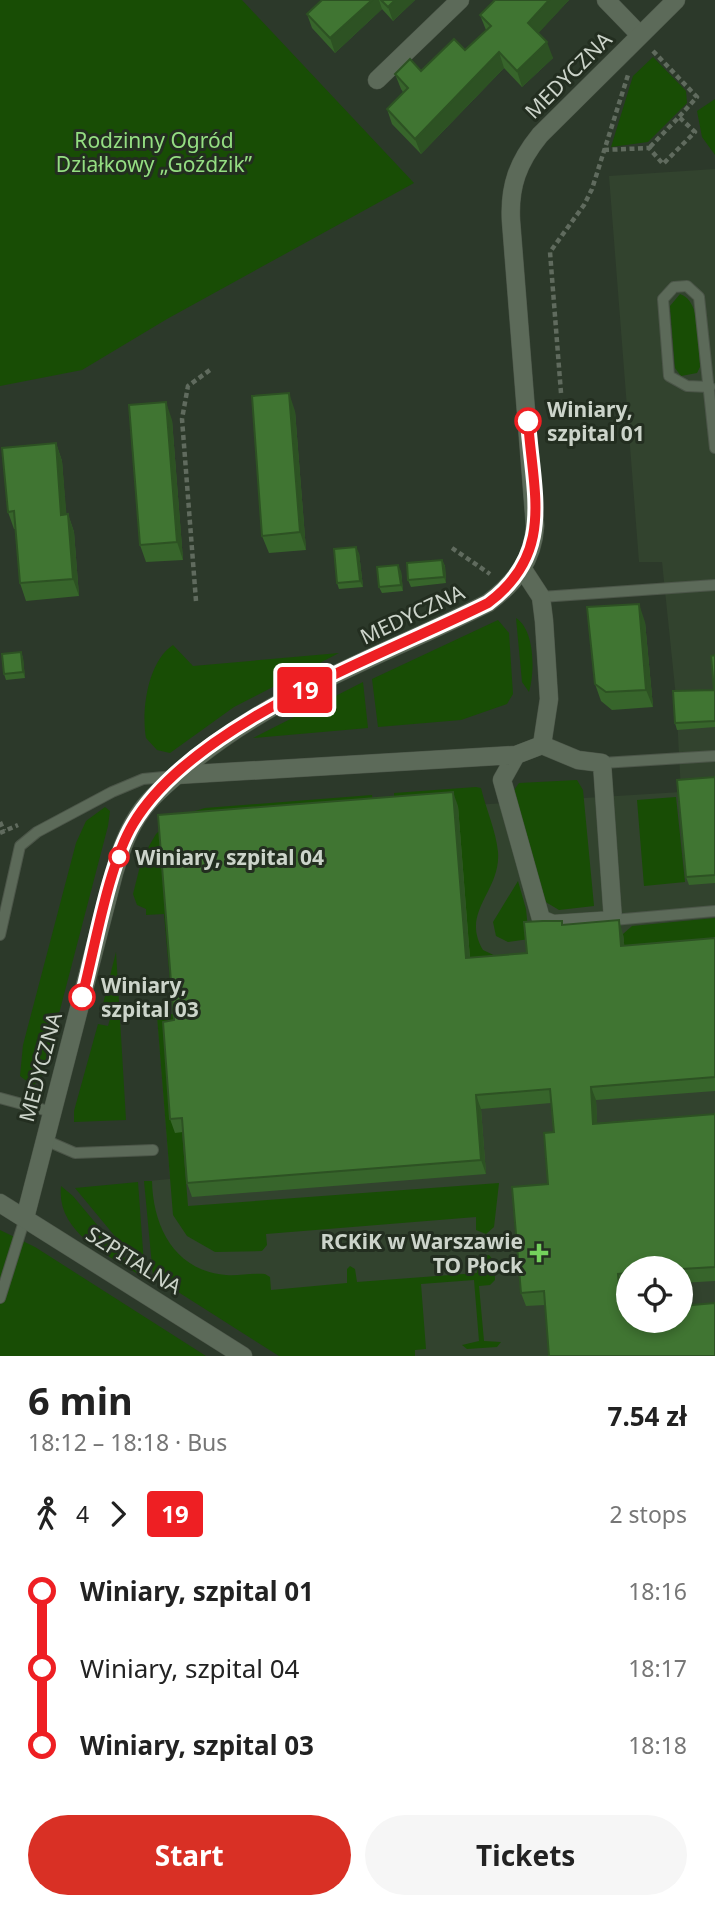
<!DOCTYPE html>
<meta charset="utf-8">
<style>
:root{--surface:#fff;--page:#f6f6f6;--text:#222;--muted:#767676;--accent:#d93025}
body{margin:0;font-family:"Noto Sans",sans-serif;background:var(--page);color:var(--text);height:100vh;display:flex;flex-direction:column;font-size:26px;white-space:nowrap}
*{box-sizing:border-box;margin:0}
p{font-size:23px;color:var(--muted)}
.icon{flex:none;width:38px;height:38px;fill:none;stroke:currentColor;stroke-width:2;stroke-linecap:round;stroke-linejoin:round}
.map{position:relative;height:1356px;overflow:hidden}
.panel{display:flex;flex-direction:column;background:var(--surface);flex:1}
.panel>*{flex:none}
.badge{padding:0 14px;border-radius:5px;font-size:24px;line-height:46px}
.tools{position:absolute;left:616px;top:1256px;display:grid;gap:14px}
.tools a{display:grid;place-items:center;width:77px;height:77px;border-radius:50%;background:var(--surface);box-shadow:0 4px 10px #0003;font-size:35px}
.map>.badge{position:absolute;translate:-50% -50%;box-shadow:0 0 0 4px #fff}
.legs{display:flex;align-items:center;gap:10px;height:77px;padding:0 28px;font-size:23px}
.legs p{margin-inline-start:auto}
.head{display:flex;align-items:center;justify-content:space-between;height:119px;padding:0 28px}
h1{font-size:38px;font-weight:700;line-height:52px}
.primary-button{display:flex;gap:14px;margin-top:auto;padding:14px 28px}
.primary-button a{flex:1;height:80px;border-radius:42px;background:var(--accent);color:#fff;font-size:28px;font-weight:700;line-height:80px;text-align:center}
.primary-button a+a{background:var(--page);color:var(--text)}
ul{padding:0 28px;list-style:none}
li{display:flex;align-items:center;gap:24px;height:77px;font-size:26px}
li i{display:grid;place-items:center;width:10px;height:100%;margin:0 9px;background:currentColor}
li i::after{content:'';width:18px;height:18px;margin:-9px;border:5px solid;border-radius:50%;background:var(--surface)}
li p{margin-inline-start:auto}
li:first-child i{background:linear-gradient(#0000 50%,currentColor 0)}
li:last-child i{background:linear-gradient(currentColor 50%,#0000 0)}
.map>svg:first-child{display:block}
</style>
<div class="map">
<svg width="715" height="1356" viewBox="0 0 715 1356">
<rect width="100%" height="100%" fill="#2c392a"/>
<!-- built -->
<path fill="#32432e" fill-rule="evenodd" d="M715 169V1356H300L157 1269 148 1181 170 1179 157 1016 173 1015 458 806 681 792 676 697 662 562H639L609 176ZM628 1269H681V1321H628Z"/>
<!-- green -->
<path fill="#184d05" d="M0 0H242L414 183 167 319 82 370 0 386Z
M653 57 686 91 687 103 648 142 611 147 633 76Z
M715 99V155L702 137 697 111Z
M680 294C702 301 698 346 700 367L697 373 681 376 675 368 670 306Z
M516 618C535 630 535 672 529 692L522 682Z
M498 620 509 633 513 694 507 704 461 720 378 727 372 679Z
M173 645 193 666 339 653 234 707 170 753 157 750 146 738C141 710 148 661 173 645Z
M363 682 368 728 253 738Z
M577 780 583 790 594 906 559 910 544 901 512 793 519 783Z
M476 787 481 788C486 809 496 831 498 852 501 892 460 911 483 950L502 959 471 972 395 810 394 793Z
M372 795 373 812 179 1034 175 1132H182L188 1206 499 1183 494 1227 486 1234 476 1230V1217L266 1234 267 1245 262 1251 215 1252 187 1236 173 1215 157 1016 173 1014 164 914 146 915V909L137 905 133 894 142 858 156 834 173 818 205 808Z
M676 797 685 882 644 886 637 800Z
M105 807 110 811 108 826 43 1075 33 1086 20 1076 23 1045 76 843 86 821Z
M518 881 526 909 529 939 508 942 496 936 493 922Z
M715 918V952L626 960 623 934 632 926Z
M116 952 126 1120 74 1122V1111L98 1024 108 1026 112 1012 102 1008Z
M144 1181H152C153 1227 175 1271 226 1275 239 1276 252 1273 265 1274L270 1277 271 1290 347 1283V1269L350 1266 355 1269 357 1282 477 1273 479 1257 489 1255 494 1261 495 1280 490 1285 479 1286 484 1341 501 1342 497 1347 467 1349 462 1345 479 1341 474 1280 421 1284 426 1349 415 1350V1356H279L153 1276Z
M138 1182 144 1264 142 1269 75 1188Z
M61 1186 73 1196 138 1274C106 1254 56 1232 61 1186Z
M0 1230 35 1247 206 1356H0Z"/>
<g fill="none" stroke-linecap="round" stroke-linejoin="round">
<!-- service casing -->
<g stroke="#4c5649" stroke-width="12">
<path id="service" d="M710 387 687 386 669 376 663 299 674 287 687 286 699 297 715 448
M541 597 715 585
M602 763 715 756
M613 920 715 911
M0 935 20 846 37 832 112 792 143 779 174 776
M0 1098 52 1112
M45 1140 75 1153 153 1150
M0 1298 25 1218"/>
</g>
<!-- minor casing -->
<g stroke="#4c5649" stroke-width="19">
<path id="minor" d="M606 0 640 35
M377 80 460 0
M522 568 541 597 544 621 549 699 542 745
M176 775 516 755 542 745 578 760 602 763 613 920 553 924 541 919 502 780 516 755"/>
</g>
<!-- tertiary casing -->
<g stroke="#4c5649" stroke-width="19">
<path id="tertiary" d="M0 1203 243 1356
M25 1218 114 873C121 850 128 829 142 810 154 793 173 779 188 765 276 691 387 654 488 603 515 583 533 560 535 526L511 221C509 186 518 162 540 135L676 0"/>
</g>
<!-- path -->
<path stroke="#606b5e" stroke-width="4.5" stroke-dasharray="5 3.5" stroke-linecap="butt" d="M653 51 697 97 679 117
M604 150 649 148 663 164 695 132 679 117 649 148
M561 393 550 252 584 205 592 189 628 75
M452 548 490 574
M196 601 182 419 188 386 210 370
M0 822 4 831
M0 833 18 825"/>
<!-- service -->
<use href="#service" stroke="#5c6a59" stroke-width="10"/>
<!-- minor -->
<use href="#minor" stroke="#5c6a59" stroke-width="18"/>
<!-- tertiary -->
<use href="#tertiary" stroke="#5c6a59" stroke-width="18"/>
</g>
<!-- wall -->
<path fill="#37652b" d="M322 0H415L393 21 382 9 335 53 312 28 307 14Z
M495 0H569L538 33 553 58 522 87 504 68 421 154 392 124 387 109 403 92 401 89 395 74 421 71 465 50 486 30 480 15Z
M295 411 306 550 269 553 262 536Z
M172 420 183 560 146 562 140 545Z
M56 443 62 461 66 514H68L74 532 79 596 26 601 20 583 15 529H14L8 512Z
M359 553 363 587 339 589 337 583Z
M442 560 445 566 446 583 411 587 408 580Z
M401 571 403 591 382 593 379 587Z
M645 622 653 707 612 710 601 701 595 684Z
M21 652 23 658 25 678 6 680 4 674Z
M715 655V727L677 730 675 723 714 690Z
M715 777V883L689 885 686 877Z
M458 806 470 958 527 953 563 925 623 934 624 946 715 938V1091L596 1100 597 1123 715 1114V1281L681 1283V1269H628V1287L623 1288 625 1310 715 1356 545 1305 526 1306 521 1293 548 1184 554 1132 551 1103 481 1109 486 1174 192 1197 187 1183 183 1132 175 1133 170 1119 174 1020Z"/>
<!-- shaded-wall -->
<path fill="#2d5223" d="M372 0H379L382 9 335 53 330 38Z
M395 0H415L393 21 388 7Z
M549 0H569L534 38 528 23Z
M547 42 553 58 522 87 517 71Z
M499 52 504 68 421 154 415 139Z
M289 393 295 411 306 550 300 532Z
M166 402 172 420 183 560 177 542Z
M56 443 62 461 68 532 61 515Z
M68 514 74 532 79 596 73 579Z
M356 547 359 553 363 587 360 581Z
M442 560 445 566 446 583 444 577Z
M398 565 401 571 403 591 401 585Z
M639 604 645 622 653 707 646 690Z
M21 652 23 658 25 678 23 672Z
M453 792 458 806 471 972 466 958Z
M619 920 623 934 626 960 621 946Z
M591 1087 596 1100 598 1137 593 1124Z
M476 1095 481 1109 486 1174 481 1160Z
M618 1274 623 1288 626 1324 621 1310Z"/>
<!-- building -->
<path fill="#407532" stroke="#2d5223" stroke-width="2" d="M322 0H372L330 38 307 14Z
M381 0H395L388 7Z
M495 0H549L528 23 547 42 517 71 499 52 415 139 387 109 408 88 395 74 410 59 421 71 454 39 465 50 491 26 480 15Z
M289 393 300 532 262 536 252 396Z
M166 402 177 542 140 545 129 405Z
M56 443 61 515 68 514 73 579 20 583 14 511 8 512 2 448Z
M356 547 360 581 337 583 334 549Z
M442 560 444 577 408 580 407 563Z
M398 565 401 585 379 587 377 567Z
M639 604 646 690 606 692 595 684 587 607Z
M21 652 23 672 4 674 2 654Z
M715 655V721L675 723 673 691 714 690 711 656Z
M715 777V875L686 877 677 780Z
M453 792 466 958 527 953 524 922 543 921H562V925L619 920 621 946 715 938V1077L591 1087 593 1124 715 1114V1267L681 1269H628V1273L618 1274 621 1310H628V1321H681V1306L715 1303V1356H549L544 1291 521 1293 512 1187 548 1184 544 1133 554 1132 550 1089 476 1095 481 1160 187 1183 182 1118 170 1119 163 1022 174 1020 158 815Z"/>
<g fill="none" stroke-linecap="round" stroke-linejoin="round">
<!-- line-1 casing -->
<g stroke="#fff" stroke-width="16">
<path id="line-1" d="M82 997C95 948 108 866 133 824 193 722 384 655 488 603 555 553 533 494 528 421"/>
</g>
<!-- line-1 -->
<use href="#line-1" stroke="#ee1f23" stroke-width="10"/>
</g>
<!-- markers -->
<g fill="#fff" stroke="#ee1f23" stroke-width="3.5">
<circle cx="528" cy="421" r="12"/>
<circle cx="119" cy="857" r="9"/>
<circle cx="82" cy="997" r="12"/>
</g>
<path fill="#74d25c" stroke="#232e20" stroke-width="2.5" d="M535.5 1242.5h7v7h7v7h-7v7h-7v-7h-7v-7h7z"/>
<g text-anchor="middle" dominant-baseline="central" stroke-width="6" stroke-linejoin="round" paint-order="stroke">
<!-- street labels -->
<g font-size="21" fill="#ccd4ca" stroke="#232e20">
<text transform="translate(568 75) rotate(-45)">MEDYCZNA</text>
<text transform="translate(412 614) rotate(-25)">MEDYCZNA</text>
<text transform="translate(40 1067) rotate(-75)">MEDYCZNA</text>
<text transform="translate(134 1260) rotate(32)">SZPITALNA</text>
</g>
<!-- park labels -->
<g font-size="21" fill="#94de82" stroke="#232e20">
<text x="154" y="140">Rodzinny Ogród<tspan x="154" dy="24">Działkowy „Goździk”</tspan></text>
</g>
<!-- stop labels -->
<g font-size="21" font-weight="bold" fill="#ccd4ca" stroke="#232e20" text-anchor="start">
<text x="547" y="409">Winiary,<tspan x="547" dy="24">szpital 01</tspan></text>
<text x="135" y="857">Winiary, szpital 04</text>
<text x="101" y="985">Winiary,<tspan x="101" dy="24">szpital 03</tspan></text>
</g>
<!-- poi labels -->
<g font-size="21" font-weight="bold" fill="#ccd4ca" stroke="#232e20" text-anchor="end">
<text x="523" y="1241">RCKiK w Warszawie<tspan x="523" dy="24">TO Płock</tspan></text>
</g>
</g>
</svg>
<div class="tools">
<a><svg class="icon" aria-label="locate" viewBox="0 0 24 24"><circle cx="12" cy="12" r="6"/><path d="M12 2v4M12 18v4M2 12h4M18 12h4"/></svg></a>
</div>
<b class="badge" style="left:305px;top:690px;background:#ee1f23;color:#fff">19</b>
</div>
<section class="panel">
<div class="head"><div><h1>6 min</h1><p>18:12 – 18:18 · Bus</p></div><b>7.54 zł</b></div>
<div class="legs"><svg class="icon" aria-label="walk" viewBox="0 0 24 24"><circle cx="13" cy="4" r="2"/><path d="M13 8l-2 6 4 7M11 14l-3 7M7 12l3-4h3l4 4"/></svg>4<svg class="icon" aria-label="forward" viewBox="0 0 24 24"><path d="M9 5l7 7-7 7"/></svg><b class="badge" style="background:#ee1f23;color:#fff">19</b><p>2 stops</p></div>
<ul>
<li><i style="color:#ee1f23"></i><b>Winiary, szpital 01</b><p>18:16</p></li>
<li><i style="color:#ee1f23"></i><span>Winiary, szpital 04</span><p>18:17</p></li>
<li><i style="color:#ee1f23"></i><b>Winiary, szpital 03</b><p>18:18</p></li>
</ul>
<div class="primary-button"><a>Start</a><a>Tickets</a></div>
</section>
